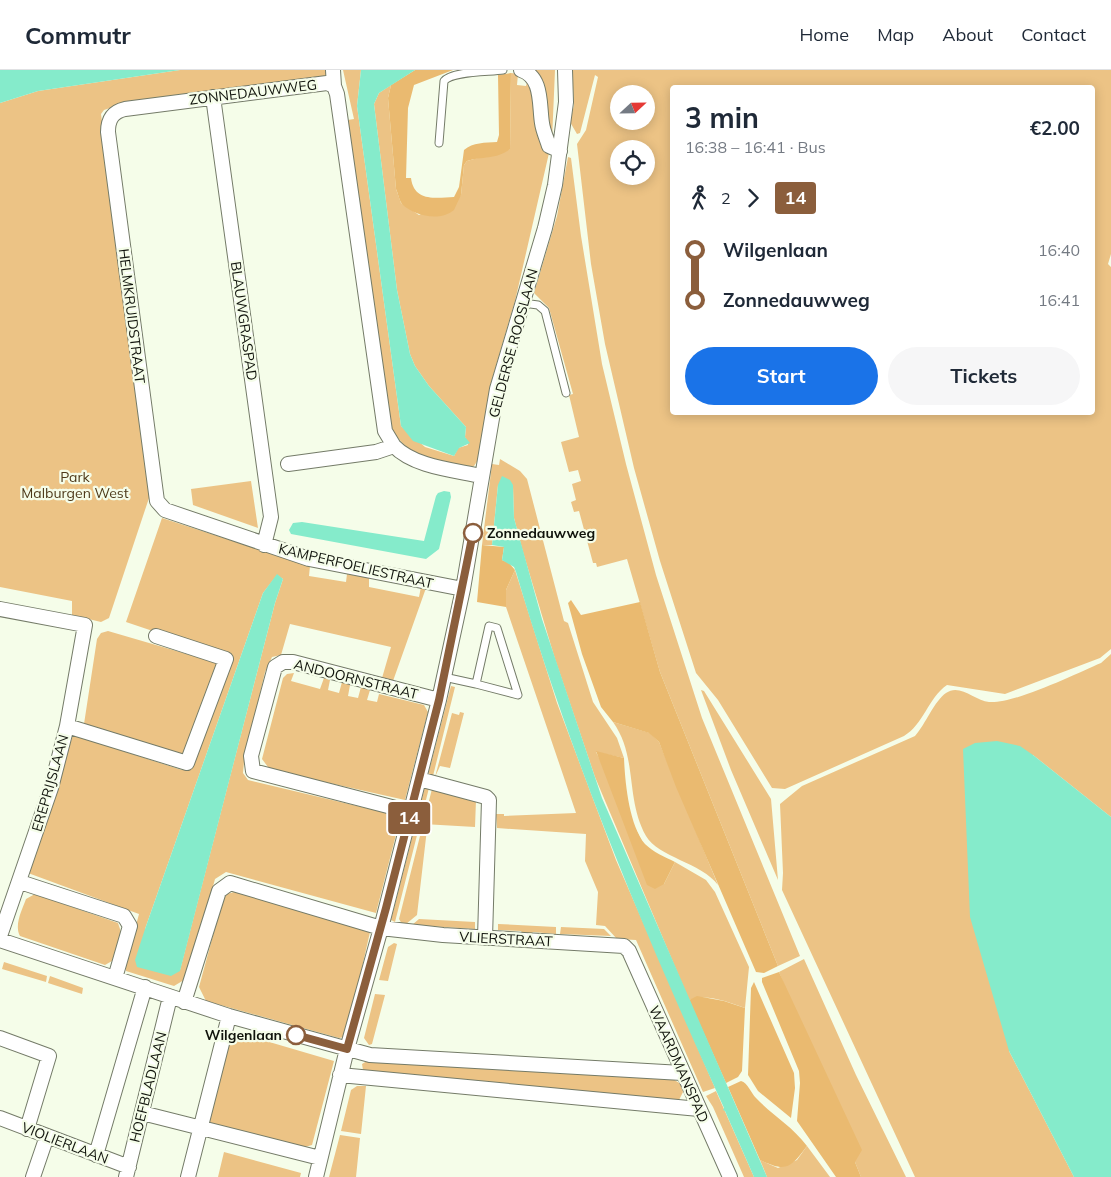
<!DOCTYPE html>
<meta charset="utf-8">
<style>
:root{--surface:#fff;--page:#f6f6f7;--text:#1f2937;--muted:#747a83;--line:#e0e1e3;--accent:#1a73e8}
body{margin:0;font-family:Mulish,sans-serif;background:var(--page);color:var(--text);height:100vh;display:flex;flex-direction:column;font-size:19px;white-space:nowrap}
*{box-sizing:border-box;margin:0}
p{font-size:16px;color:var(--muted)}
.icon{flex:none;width:28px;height:28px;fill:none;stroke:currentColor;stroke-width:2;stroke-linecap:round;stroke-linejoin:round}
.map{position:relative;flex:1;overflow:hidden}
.sheet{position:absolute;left:670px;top:15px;width:425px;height:330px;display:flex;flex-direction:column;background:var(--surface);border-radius:5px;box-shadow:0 2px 12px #0003}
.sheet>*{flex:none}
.badge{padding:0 10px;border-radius:4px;font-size:18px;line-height:32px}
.needle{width:32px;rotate:68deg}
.tools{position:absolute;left:610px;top:15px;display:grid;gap:10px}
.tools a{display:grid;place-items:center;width:45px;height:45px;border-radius:50%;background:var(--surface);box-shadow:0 2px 12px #0003;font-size:25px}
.map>.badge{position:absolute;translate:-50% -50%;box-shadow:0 0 0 2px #fff}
.legs{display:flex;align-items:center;gap:8px;height:55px;padding:0 15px;font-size:16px}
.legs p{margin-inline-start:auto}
.head{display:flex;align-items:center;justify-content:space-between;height:85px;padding:0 15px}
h1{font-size:28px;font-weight:700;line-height:38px}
.primary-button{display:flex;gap:10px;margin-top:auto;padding:10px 15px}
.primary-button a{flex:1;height:58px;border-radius:30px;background:var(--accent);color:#fff;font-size:20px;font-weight:700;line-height:58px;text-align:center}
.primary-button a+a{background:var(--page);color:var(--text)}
ul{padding:0 15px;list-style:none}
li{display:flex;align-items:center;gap:18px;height:50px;font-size:19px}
li i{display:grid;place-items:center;width:8px;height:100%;margin:0 6px;background:currentColor}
li i::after{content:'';width:12px;height:12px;margin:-6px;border:4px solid;border-radius:50%;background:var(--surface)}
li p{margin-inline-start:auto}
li:first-child i{background:linear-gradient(#0000 50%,currentColor 0)}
li:last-child i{background:linear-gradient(currentColor 50%,#0000 0)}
header{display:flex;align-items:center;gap:30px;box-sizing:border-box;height:70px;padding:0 25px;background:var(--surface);border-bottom:1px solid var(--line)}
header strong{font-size:24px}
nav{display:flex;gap:28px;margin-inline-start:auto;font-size:18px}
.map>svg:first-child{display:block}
</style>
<header>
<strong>Commutr</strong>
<nav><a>Home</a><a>Map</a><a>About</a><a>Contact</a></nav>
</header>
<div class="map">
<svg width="1111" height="1107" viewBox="0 0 1111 1107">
<rect width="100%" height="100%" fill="#f5fde9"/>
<!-- green -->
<path fill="#ecc385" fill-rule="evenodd" d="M180 0H327V8L113 37 104 40 101 44 151 422 109 548 101 552 72 545V531L0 517V33L38 21Z
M343 0H361L357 36 401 356 425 377 454 386 458 378 468 375 465 367 466 357 429 316 415 296 410 284 397 220 374 34 379 23 391 15 388 28 396 119 401 133 419 145 461 125 464 95 467 91 510 79 511 3 518 4 517 15 526 16 528 9 549 83 515 231 490 316 478 390 474 396 468 399C435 391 409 389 391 358L348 50 354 49Z
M530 0H555L552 70Z
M572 0H1111V184L1108 194 1111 197V579L1100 588 1005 624 947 615C928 628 924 654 904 666L785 719 772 718 718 630 696 603 660 491 634 398 605 274 591 194 577 74 586 60 598 7 595 5 580 63 577 64 570 52 574 35ZM672 18H1092V342H672ZM619 24H646V51H619ZM619 79H646V106H619Z
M568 87 571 88 581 166 602 294 626 394 656 505 702 648 800 886 778 896 660 602 627 489 597 497 596 493H593L579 441 574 442 571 432 576 430 572 414 581 411 578 400 569 402 561 372 579 367 569 325 573 324 549 238 534 223 557 146Z
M500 389 520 401 527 409 564 551 568 553 593 632 617 668 624 688 596 682 664 814 675 792 706 810 715 822 749 897 745 938C728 932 706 923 689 930L595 707 555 589 523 482 514 448 513 417 498 415 492 475H482L492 394 499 395Z
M251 411 258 458 193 435 191 419Z
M162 448 310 496 309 506 346 512 347 504 369 508V517L419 527 421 517 426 518 393 611 382 608 391 577 290 554 281 585 272 587 265 602 244 692 243 703 248 710 395 745 399 753 376 843 226 802 215 809 189 907 174 916 126 901V893L139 844 28 803 73 665 182 700 188 696 227 586 126 552ZM277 505 283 509 275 533 180 900 145 859 263 523Z
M515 500 557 633 616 790 715 1018 703 1022 636 870 617 869 605 856 596 855 598 822 585 791 586 764 497 758 496 744H504V746L576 743 506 537V520Z
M108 561 221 594 188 688 84 654 97 569 101 563Z
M1111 584V747L1033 685 1009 981 1074 1107H915L782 820 783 803 780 734 802 716 915 666C925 655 935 630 946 623 960 613 975 631 989 632 1015 634 1075 604 1101 593Z
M294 603 291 611 320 619 324 608 330 610 328 620 339 623 342 612 350 615 348 626 358 628 361 617 370 620 367 630 377 632 379 624 424 635 428 642 405 730 276 701 268 697 262 689 283 608 287 604Z
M451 616 455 617 433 706 428 705Z
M701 620 704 621 771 729 778 810 731 700Z
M460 642 464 643 450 698 440 696 435 707 452 643 459 645Z
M613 652 650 663 659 672 718 815C702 793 658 787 646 766 625 728 638 687 613 652Z
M425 717 429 718 395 852 391 850Z
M432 719 476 730 475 757 423 754Z
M422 758 427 759 417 845 406 854H402L399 849Z
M234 822 367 858 370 862 354 933 344 967 339 968 206 931 199 917 224 825Z
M35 824 118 853 121 862 112 891 105 895 20 866C14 855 22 840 26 829Z
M419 849 475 852V859L412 855Z
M498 854 556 857V864L533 862 529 866H524L521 861 498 860Z
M561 857 604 859 611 866 560 864Z
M394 873 397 874 388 911 379 910 388 877Z
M804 889 856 1005 906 1107H861L779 902Z
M4 892 47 906 46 912 2 899Z
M50 906 83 918 82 924 48 913Z
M375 924 385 925 372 974 369 975 364 968Z
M232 961 334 991 312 1075 305 1077 207 1052Z
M367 991 671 1008 681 1014 683 1022 679 1030 409 1007 363 1000 362 994Z
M357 1016H366L361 1064 341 1061 351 1020Z
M716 1021 754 1107H744L713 1037 706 1026Z
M340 1065 360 1068 356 1107H329Z
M807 1076 830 1107H767L760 1090 778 1098 797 1090Z
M224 1082 301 1103 300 1107H218Z"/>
<!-- forest -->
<path fill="#eaba70" d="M415 0H453L414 15 408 38 406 108H411C414 132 436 128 454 127L459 117 464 80C473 72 485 73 497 72L499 65 498 5 511 3 510 79C496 90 482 86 467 91L464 95 461 125 454 140C440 152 414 146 402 134 399 130 398 123 396 119L388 28 391 15Z
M482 475 504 477 502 490 509 493 515 500 506 520V537L477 532Z
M571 530 581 545 640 532 660 602 778 896 764 903 756 902 676 717 659 672 649 663 613 652 601 637 582 584 568 533Z
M596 681 624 688C625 712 629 755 645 774 653 782 665 787 675 792L664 814 655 819 647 815Z
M779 902 862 1080 855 1092 861 1107H836L797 1051 800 1013 799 1001 762 912V908Z
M754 912 794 1003 795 1018 791 1048 758 1021 748 1005 751 918Z
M697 926 724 931 745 938 742 1001 738 1007 726 1013 689 930Z
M741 1011C748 1013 751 1023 756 1028 773 1046 791 1055 807 1076 790 1099 786 1102 760 1090L728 1017Z"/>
<!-- water -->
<path fill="#85ebcb" d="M0 0H180L38 21 0 33Z
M361 0H415L379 23 374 34 397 220 410 284 415 296 429 316 466 357 465 367 470 373 459 378 454 386 413 371 401 356 357 36Z
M502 406 510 410 513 415 514 448 542 549 602 728 767 1107H754L725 1041 723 1040 724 1038C645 864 570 687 516 502L514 497 502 490 504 477 492 475 498 415Z
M444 421 450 422 451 427 439 479 426 489 291 464 289 460 293 453 302 452 424 471 436 426 438 423Z
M277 504 283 509 275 533 180 901 171 906 137 897 135 890 145 859 263 523Z
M997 671 1020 676 1033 685 1111 747V1107H1074L1009 981 970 847 963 679 975 673Z"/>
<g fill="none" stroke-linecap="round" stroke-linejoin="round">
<!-- lane casing -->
<g stroke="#747b68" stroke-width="9">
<path id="lane" d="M439 73 444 11C452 1 489 2 503 0
M523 233 538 235 545 241 566 323
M444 607 476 614 489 556 497 558 518 625 476 614"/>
</g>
<!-- street casing -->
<g stroke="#747b68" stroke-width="16">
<path id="street" d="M333 0 334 16
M521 0C543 7 539 35 542 53 543 61 547 69 549 76L560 81
M213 27 271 447 264 475
M394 376 385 361 337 24 334 16 327 13 125 39C112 42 108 50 108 62L157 431 165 440 309 489 463 519
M288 394 376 382 394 376C414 397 454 400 481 406
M0 539 85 555 67 656 51 718 0 866
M67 656 187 693 226 589 156 566
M419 709 486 727 489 730 485 868
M411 742 253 701 251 686 275 597 283 592H293L439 630
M20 812 124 846 130 856 115 908
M0 870 229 946 370 985 682 1003
M184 932 219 821 230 813 381 858 443 865 624 876 629 881 730 1107
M0 968 49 986 27 1059
M340 1005 699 1039
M142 1043 320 1088
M0 1048 129 1097
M96 1085 145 917
M33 1107 47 1066
M126 1107 170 927
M188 1107 229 946
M316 1107 347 979 381 858 439 630 463 519 497 319 545 158 555 115 566 32 565 0"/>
</g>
<!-- lane -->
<use href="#lane" stroke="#fff" stroke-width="7"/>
<!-- street -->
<use href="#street" stroke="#fff" stroke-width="14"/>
</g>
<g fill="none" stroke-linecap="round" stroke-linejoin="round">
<!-- line-1 casing -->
<g stroke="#fff" stroke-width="11">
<path id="line-1" d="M296 965 347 979 386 838 439 630 473 463"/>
</g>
<!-- line-1 -->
<use href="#line-1" stroke="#8b5e3c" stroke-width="8"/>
</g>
<!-- markers -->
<g fill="#fff" stroke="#8b5e3c" stroke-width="2.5">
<circle cx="473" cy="463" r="9"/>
<circle cx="296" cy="965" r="9"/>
</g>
<g text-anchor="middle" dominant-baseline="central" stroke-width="4.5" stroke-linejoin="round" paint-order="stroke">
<!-- street labels -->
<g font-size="14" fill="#10130c" stroke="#f5fde9">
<text transform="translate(253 22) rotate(-7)">ZONNEDAUWWEG</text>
<text transform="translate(132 246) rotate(83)">HELMKRUIDSTRAAT</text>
<text transform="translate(244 251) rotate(82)">BLAUWGRASPAD</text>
<text transform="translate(513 273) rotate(-75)">GELDERSE ROOSLAAN</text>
<text transform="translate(356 496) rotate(13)">KAMPERFOELIESTRAAT</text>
<text transform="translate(356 609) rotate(14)">ANDOORNSTRAAT</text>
<text transform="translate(50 713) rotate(-74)">EREPRIJSLAAN</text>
<text transform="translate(506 869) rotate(3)">VLIERSTRAAT</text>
<text transform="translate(679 994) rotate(66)">WAARDMANSPAD</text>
<text transform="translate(148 1017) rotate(-76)">HOEFBLADLAAN</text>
<text transform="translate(65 1073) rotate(21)">VIOLIERLAAN</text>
</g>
<!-- park labels -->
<g font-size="14" fill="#4d3919" stroke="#f5fde9">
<text x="75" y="407">Park<tspan x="75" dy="16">Malburgen West</tspan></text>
</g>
<!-- stop labels -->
<g font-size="14" font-weight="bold" fill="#10130c" stroke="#f5fde9" text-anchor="start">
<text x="487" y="463">Zonnedauwweg</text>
<text x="282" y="965" text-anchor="end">Wilgenlaan</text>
</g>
</g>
</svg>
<div class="tools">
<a><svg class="needle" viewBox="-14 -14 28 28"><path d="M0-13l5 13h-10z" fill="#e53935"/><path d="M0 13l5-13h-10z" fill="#747a83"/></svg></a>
<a><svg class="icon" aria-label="locate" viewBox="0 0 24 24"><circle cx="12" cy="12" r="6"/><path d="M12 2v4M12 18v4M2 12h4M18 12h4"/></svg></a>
</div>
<b class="badge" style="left:409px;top:748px;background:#8b5e3c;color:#fff">14</b>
<section class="sheet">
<div class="head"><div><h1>3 min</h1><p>16:38 – 16:41 · Bus</p></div><b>€2.00</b></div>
<div class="legs"><svg class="icon" aria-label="walk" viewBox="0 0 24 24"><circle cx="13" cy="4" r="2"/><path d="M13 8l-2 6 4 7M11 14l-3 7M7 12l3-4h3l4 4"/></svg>2<svg class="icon" aria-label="forward" viewBox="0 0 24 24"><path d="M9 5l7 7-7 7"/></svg><b class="badge" style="background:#8b5e3c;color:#fff">14</b></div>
<ul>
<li><i style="color:#8b5e3c"></i><b>Wilgenlaan</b><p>16:40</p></li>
<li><i style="color:#8b5e3c"></i><b>Zonnedauwweg</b><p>16:41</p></li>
</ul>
<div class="primary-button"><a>Start</a><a>Tickets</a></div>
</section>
</div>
